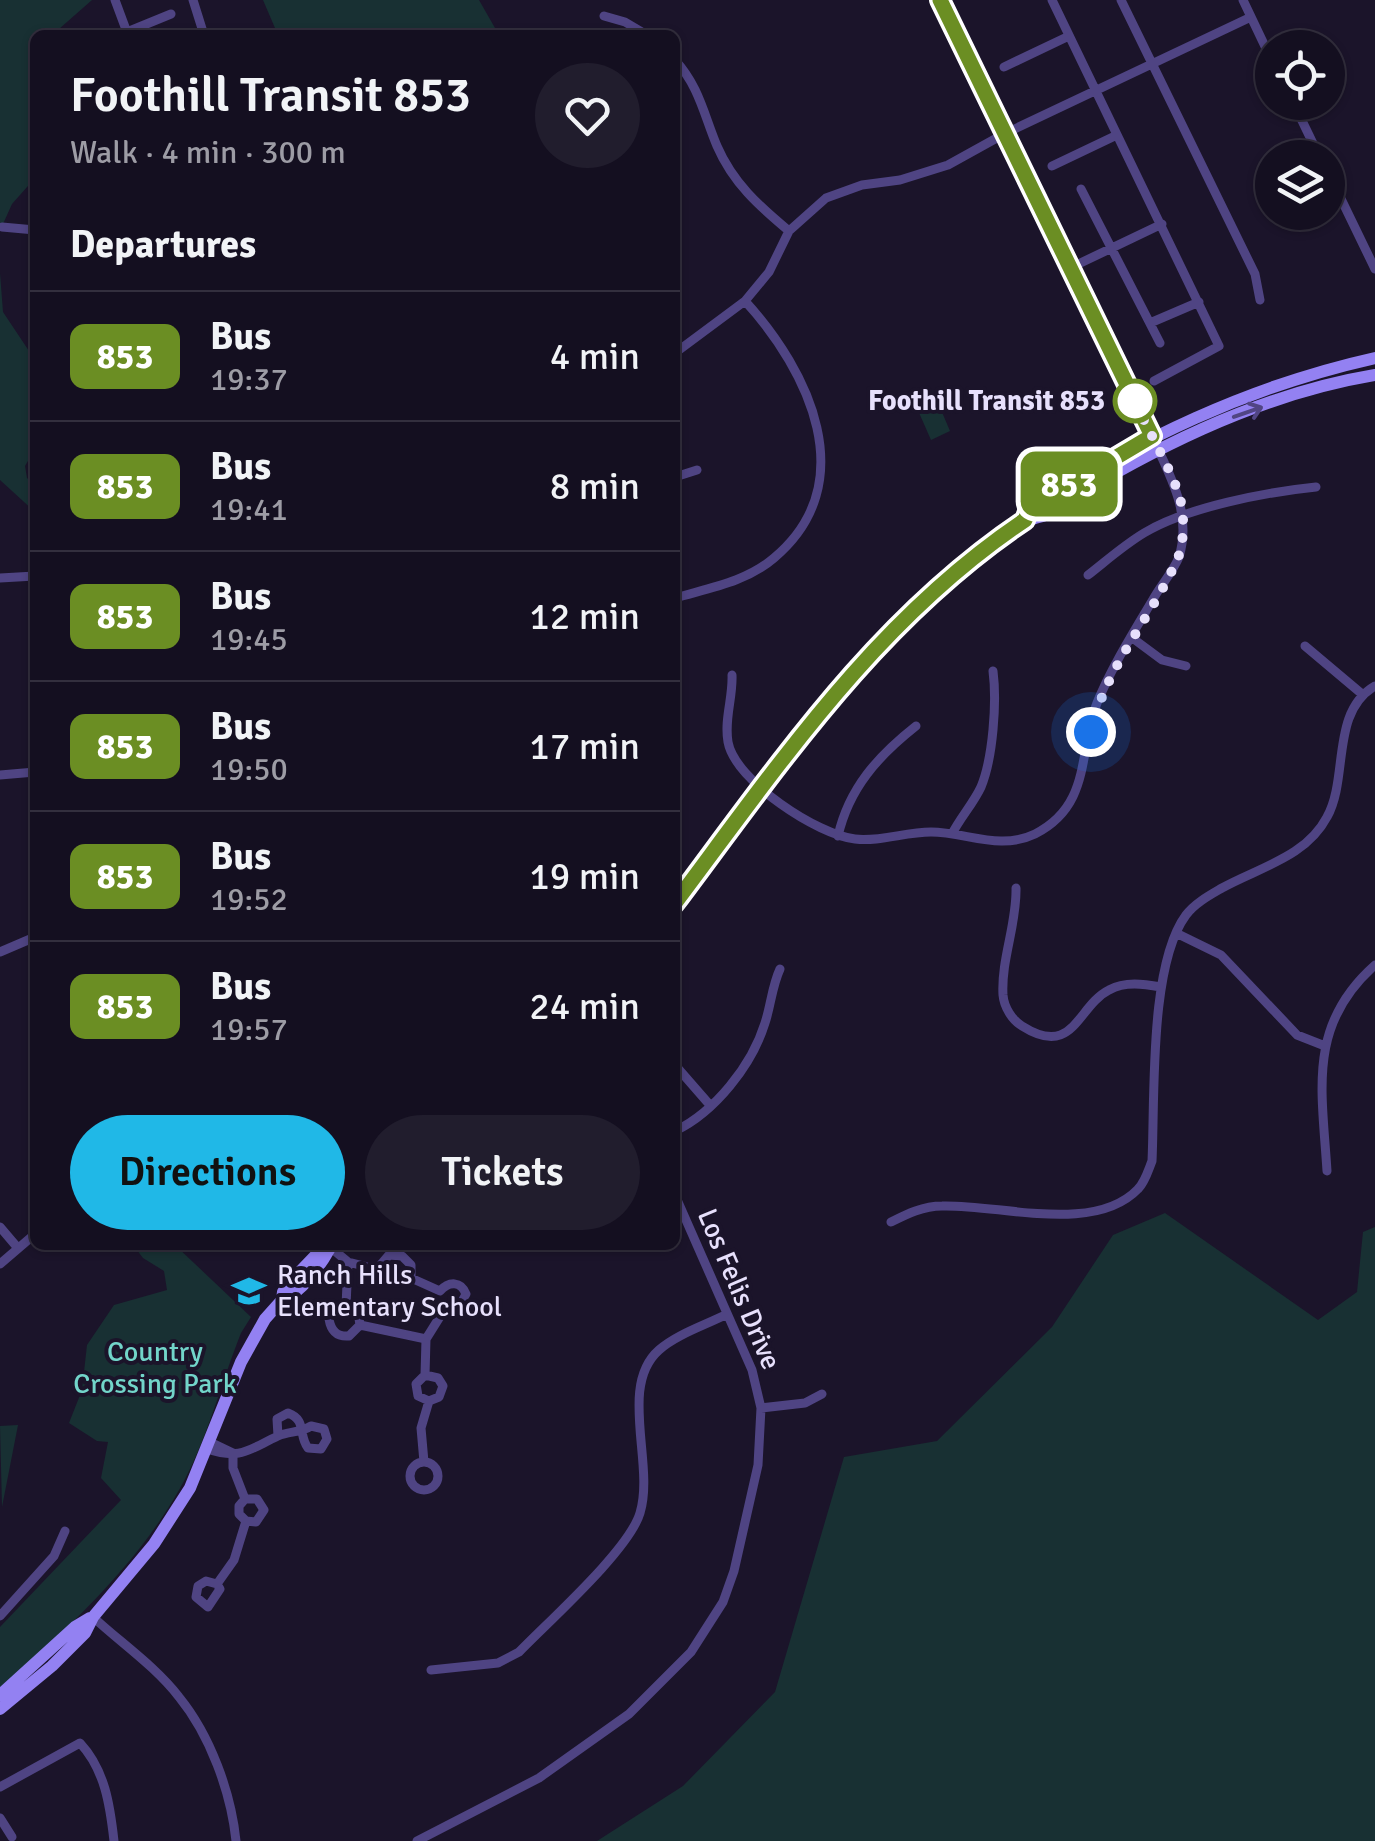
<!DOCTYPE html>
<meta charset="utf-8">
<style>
:root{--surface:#140f20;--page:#211d2d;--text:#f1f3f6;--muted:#9d9ca5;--line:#332f3e;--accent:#20b8e7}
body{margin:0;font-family:Signika,sans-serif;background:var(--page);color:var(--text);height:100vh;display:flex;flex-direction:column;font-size:38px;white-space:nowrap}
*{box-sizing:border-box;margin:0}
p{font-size:32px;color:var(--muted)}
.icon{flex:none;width:55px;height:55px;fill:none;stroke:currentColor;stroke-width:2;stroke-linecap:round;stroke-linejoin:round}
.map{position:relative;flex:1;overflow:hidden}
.details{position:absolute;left:30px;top:30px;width:650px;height:1220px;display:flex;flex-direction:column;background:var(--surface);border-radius:15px;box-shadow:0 2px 8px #0004,0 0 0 2px var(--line)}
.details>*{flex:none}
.badge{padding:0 20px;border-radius:15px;font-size:35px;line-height:65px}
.buttons{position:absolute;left:1255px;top:30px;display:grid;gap:20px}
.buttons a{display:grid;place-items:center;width:90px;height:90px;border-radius:50%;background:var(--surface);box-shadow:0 2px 8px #0004,0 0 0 2px var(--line);font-size:50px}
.you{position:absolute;width:50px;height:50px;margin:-25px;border:8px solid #fff;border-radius:50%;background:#1a73e8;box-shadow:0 0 0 15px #1a73e833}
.map>.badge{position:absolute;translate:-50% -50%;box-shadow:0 0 0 5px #fff}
h2{padding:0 40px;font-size:38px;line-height:90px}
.round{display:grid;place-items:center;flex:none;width:105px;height:105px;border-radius:52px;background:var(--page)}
.overview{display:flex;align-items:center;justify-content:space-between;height:170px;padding:0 40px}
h1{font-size:48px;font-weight:600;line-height:75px}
.button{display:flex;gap:20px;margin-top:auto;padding:20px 40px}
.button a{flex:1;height:115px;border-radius:60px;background:var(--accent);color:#111;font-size:40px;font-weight:600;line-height:115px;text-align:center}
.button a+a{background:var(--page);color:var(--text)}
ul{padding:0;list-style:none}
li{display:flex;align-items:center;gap:30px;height:130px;padding:0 40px;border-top:2px solid var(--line)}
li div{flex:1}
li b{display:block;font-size:38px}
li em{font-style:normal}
li .badge{min-width:110px;font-weight:700;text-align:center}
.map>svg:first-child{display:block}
</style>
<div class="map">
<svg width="1375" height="1841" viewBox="0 0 1375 1841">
<rect width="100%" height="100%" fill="#1b142a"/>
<!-- green -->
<path fill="#183033" d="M0 0H92L59 29 78 35H35V178L12 204 3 224H0Z
M263 0H479L499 35H278Z
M0 273 3 312 35 360V455L32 454 25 466 27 478 35 485V512L0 480Z
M933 391 950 431 931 440 913 399Z
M1165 1213 1318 1320 1357 1292 1363 1232 1375 1227V1841H597L683 1786 775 1692 844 1457 937 1441 1052 1327 1113 1235Z
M133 1245H175L251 1317 241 1333C221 1383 206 1444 179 1490 136 1566 66 1631 0 1688V1627L121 1500 101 1478 108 1442 97 1441 69 1423 82 1390 87 1345 114 1305 167 1290 164 1271 143 1258Z
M18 1425 2 1507 0 1426Z"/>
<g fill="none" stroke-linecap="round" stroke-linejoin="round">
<!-- street -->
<path stroke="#4f4483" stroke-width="9" d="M115 0 128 35
M193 0 204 35
M1052 0 1219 346 1154 381
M1121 0 1255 274 1260 300
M1243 0 1272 61
M604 16 625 22 647 35
M127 32 171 14
M675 60C699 86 704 115 717 146 733 183 759 206 789 231
M1004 67 1069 36
M1293 102 1320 158
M1052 166 1117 135
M1328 172 1375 269
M1081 189 1160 343
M2 227 35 230
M1070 268 1162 224
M1150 323 1199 302
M675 353 745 301 769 272 789 231 826 198 862 185 900 180 948 165 1004 134 1251 17
M675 477 697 470
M1088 575C1106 561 1124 545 1144 533 1187 507 1267 492 1316 487
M0 578 35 576
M675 598C709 588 746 582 774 558 863 483 809 371 745 301
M1131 637 1162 660 1186 666
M1305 646 1362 694
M732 675C733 698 724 719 728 742 735 781 818 835 855 839 880 842 905 832 931 832 966 832 1000 851 1035 834 1092 805 1078 752 1097 703 1112 666 1135 630 1155 596 1162 584 1174 570 1179 557 1191 518 1174 483 1158 449
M0 775 35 772
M952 834C960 818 973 804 981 787 993 758 997 702 993 671
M838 836C849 788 878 756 916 726
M1016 888C1017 924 1001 959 1003 995 1004 1007 1012 1020 1022 1026 1074 1059 1077 1006 1109 990 1125 981 1144 984 1161 987
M1178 934 1221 955 1297 1035 1325 1046
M0 952 35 937
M675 1065 709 1104
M675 1131C715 1112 752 1065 765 1023 771 1005 772 986 780 969
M1327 1171C1322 1090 1307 1025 1375 965
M891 1222C907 1214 923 1206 942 1206 999 1204 1094 1235 1138 1189 1145 1182 1148 1171 1152 1161 1155 1098 1149 965 1186 915 1195 903 1210 895 1222 888 1260 867 1306 857 1327 817 1349 778 1330 712 1375 686
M0 1227 17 1247
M330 1247 348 1262 411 1278 440 1291
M0 1264 35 1234
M378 1268 389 1255 402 1256 411 1265V1278
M440 1291C449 1281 461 1281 466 1294L458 1309 446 1307
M346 1306 336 1310 329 1319C331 1331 337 1337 349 1336L360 1325
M346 1306 348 1262
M346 1306 358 1312 360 1325
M360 1325 426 1339
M429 1401 418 1396 416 1384 425 1375 426 1339 446 1307
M761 1408 805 1403 822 1394
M210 1442 233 1453
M207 1449C241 1460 248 1450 278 1436 289 1431 301 1433 311 1426L324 1429 327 1439 321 1449 308 1448C298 1435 307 1420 288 1413L277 1419 278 1436
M424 1462 421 1428 429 1401 439 1397 443 1386 438 1378 425 1375
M410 1476a14 14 0 1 1 28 0a14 14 0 1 1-28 0Z
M245 1499H257L264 1510 256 1522 246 1521
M217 1584 206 1581 198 1586 196 1597 208 1607 220 1589 217 1584 234 1560 246 1521 239 1514V1506L245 1499 233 1468V1453
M0 1616 54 1556 65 1531
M93 1617C121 1643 155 1666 179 1697 210 1735 231 1792 236 1841
M431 1670 498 1663 519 1652C549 1621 629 1550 640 1513 655 1464 618 1386 659 1350 677 1334 706 1325 727 1314
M0 1787 80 1743C105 1770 110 1805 114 1841
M0 1818 12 1837
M417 1841 539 1778 629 1714 691 1652 723 1602 734 1571 758 1465 761 1408 752 1370 675 1195"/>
<!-- secondary -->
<path stroke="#9381f2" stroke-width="12" d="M940 0 1158 449
M1025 520 1029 509C1137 440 1249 386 1375 358
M675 904C765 783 852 651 972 557 993 540 1016 522 1043 516 1145 452 1255 395 1375 375
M282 1300C302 1292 320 1266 330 1248
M0 1695 75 1627 90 1618
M0 1709 52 1666 85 1633 93 1617 154 1544 190 1488 241 1362 265 1319 282 1300 283 1292 291 1281 316 1255 330 1247"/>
</g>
<!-- one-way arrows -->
<defs><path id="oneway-shaft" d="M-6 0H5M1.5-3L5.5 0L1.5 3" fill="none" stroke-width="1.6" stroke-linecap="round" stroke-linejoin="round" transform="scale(2.5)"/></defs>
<use stroke="#514584" href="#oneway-shaft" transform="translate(1248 412) rotate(-19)"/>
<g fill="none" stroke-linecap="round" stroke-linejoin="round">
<!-- line casing -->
<g stroke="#fff" stroke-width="22">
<path id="line" d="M675 903C780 763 877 619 1025 520L1029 509 1152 436 940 0"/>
</g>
<!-- line -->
<use href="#line" stroke="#6b8e23" stroke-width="15"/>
<!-- walk -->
<path stroke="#e7e0fc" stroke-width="10" stroke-dasharray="0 18" d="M1091 732C1105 668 1150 620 1177 560 1185 543 1185 510 1178 492 1167 461 1148 431 1135 401"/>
</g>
<!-- icons -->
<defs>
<g id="school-bare" transform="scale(2.7)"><path d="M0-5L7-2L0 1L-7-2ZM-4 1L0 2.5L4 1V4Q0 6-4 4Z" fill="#20b8e7" stroke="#1b142a" stroke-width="2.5" paint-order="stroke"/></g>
</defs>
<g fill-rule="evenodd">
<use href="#school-bare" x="249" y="1291"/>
</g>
<!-- markers -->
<circle fill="#fff" stroke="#6b8e23" stroke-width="5" cx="1135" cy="401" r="20"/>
<g text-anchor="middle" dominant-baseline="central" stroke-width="8" stroke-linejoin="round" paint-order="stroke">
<!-- stop labels -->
<g font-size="28" font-weight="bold" fill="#e7e0fc" stroke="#1b142a" text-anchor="end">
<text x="1105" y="401">Foothill Transit 853</text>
</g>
<!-- poi labels -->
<g font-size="28" fill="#e7e0fc" stroke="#1b142a" text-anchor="start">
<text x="277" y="1275">Ranch Hills<tspan x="277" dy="32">Elementary School</tspan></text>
</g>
<!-- street labels -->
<g font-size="28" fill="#e7e0fc" stroke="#1b142a">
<text transform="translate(739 1289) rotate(67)">Los Felis Drive</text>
</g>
<!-- park labels -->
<g font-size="28" fill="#72d5ca" stroke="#1b142a">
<text x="155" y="1352">Country<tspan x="155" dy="32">Crossing Park</tspan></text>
</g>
</g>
</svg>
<div class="buttons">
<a><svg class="icon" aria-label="locate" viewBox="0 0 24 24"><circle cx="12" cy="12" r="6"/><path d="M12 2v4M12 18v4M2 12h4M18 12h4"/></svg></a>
<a><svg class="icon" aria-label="layers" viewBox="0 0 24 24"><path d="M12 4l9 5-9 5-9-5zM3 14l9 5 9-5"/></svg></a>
</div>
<div class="you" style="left:1091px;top:732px"></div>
<b class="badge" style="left:1069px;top:484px;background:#6b8e23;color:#fff">853</b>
<section class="details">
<div class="overview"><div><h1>Foothill Transit 853</h1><p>Walk · 4 min · 300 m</p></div><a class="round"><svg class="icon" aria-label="heart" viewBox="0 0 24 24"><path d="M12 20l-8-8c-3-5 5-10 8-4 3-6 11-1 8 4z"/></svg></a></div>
<h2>Departures</h2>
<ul>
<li><span class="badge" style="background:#6b8e23;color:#fff">853</span><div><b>Bus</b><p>19:37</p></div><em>4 min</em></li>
<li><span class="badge" style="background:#6b8e23;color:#fff">853</span><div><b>Bus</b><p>19:41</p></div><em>8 min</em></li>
<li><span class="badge" style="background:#6b8e23;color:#fff">853</span><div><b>Bus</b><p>19:45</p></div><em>12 min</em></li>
<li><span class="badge" style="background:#6b8e23;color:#fff">853</span><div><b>Bus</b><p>19:50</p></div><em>17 min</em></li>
<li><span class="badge" style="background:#6b8e23;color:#fff">853</span><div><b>Bus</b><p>19:52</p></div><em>19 min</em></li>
<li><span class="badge" style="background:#6b8e23;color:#fff">853</span><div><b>Bus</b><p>19:57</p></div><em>24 min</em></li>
</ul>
<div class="button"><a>Directions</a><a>Tickets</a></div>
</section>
</div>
